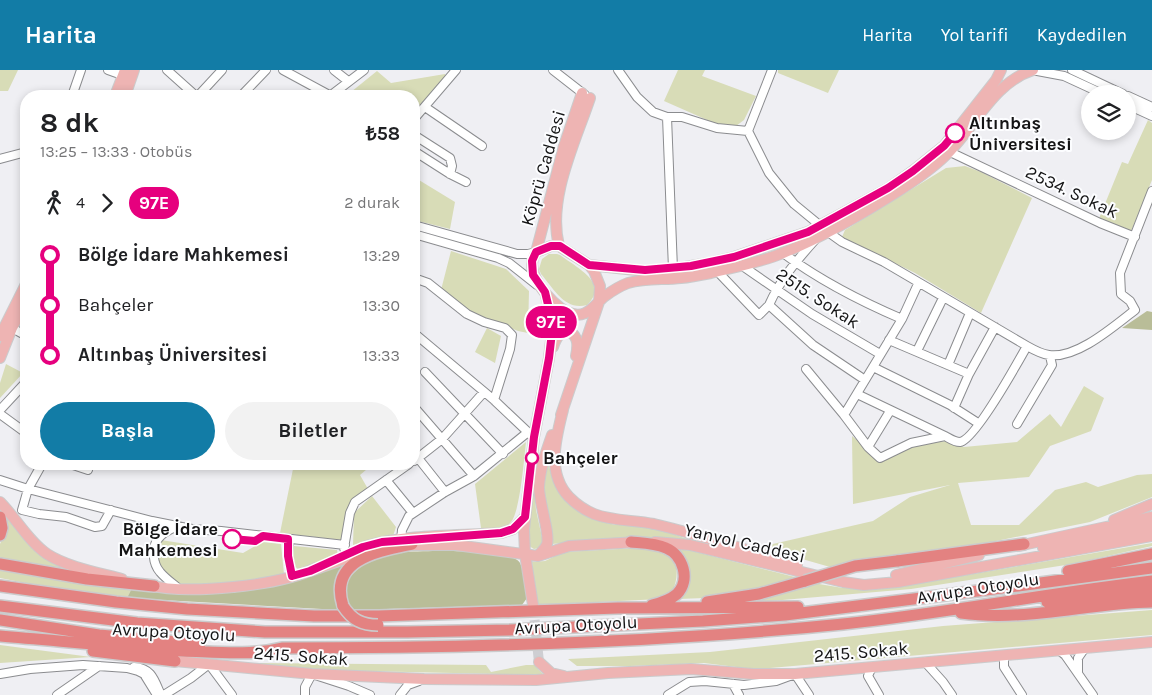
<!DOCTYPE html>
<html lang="tr">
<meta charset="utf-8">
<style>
:root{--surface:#fff;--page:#f2f2f2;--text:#202124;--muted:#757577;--accent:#127ca6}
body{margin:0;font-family:Karla,sans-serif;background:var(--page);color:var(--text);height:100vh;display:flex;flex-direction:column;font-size:19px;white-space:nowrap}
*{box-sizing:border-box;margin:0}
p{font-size:16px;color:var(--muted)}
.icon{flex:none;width:28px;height:28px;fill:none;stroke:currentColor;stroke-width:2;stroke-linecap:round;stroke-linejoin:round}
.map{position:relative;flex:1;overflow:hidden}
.sheet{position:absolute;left:20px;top:20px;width:400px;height:380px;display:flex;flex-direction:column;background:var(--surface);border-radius:20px;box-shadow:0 2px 8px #0003}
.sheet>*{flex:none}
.badge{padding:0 10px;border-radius:16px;font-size:18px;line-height:32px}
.controls{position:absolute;left:1081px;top:15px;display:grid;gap:10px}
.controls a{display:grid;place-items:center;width:55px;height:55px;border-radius:50%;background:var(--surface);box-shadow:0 2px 8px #0003;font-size:25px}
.map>.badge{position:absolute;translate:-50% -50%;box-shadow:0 0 0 2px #fff}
.legs{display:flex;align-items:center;gap:8px;height:55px;padding:0 20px;font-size:16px}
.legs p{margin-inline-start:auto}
.headline{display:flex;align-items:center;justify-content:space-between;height:85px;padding:0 20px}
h1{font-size:28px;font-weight:700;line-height:38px}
.action{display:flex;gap:10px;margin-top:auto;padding:10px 20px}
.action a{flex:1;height:58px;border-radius:30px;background:var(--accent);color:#fff;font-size:20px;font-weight:700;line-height:58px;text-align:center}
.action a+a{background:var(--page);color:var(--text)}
ul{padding:0 20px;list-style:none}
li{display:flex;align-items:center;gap:18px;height:50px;font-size:19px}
li i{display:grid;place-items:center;width:8px;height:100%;margin:0 6px;background:currentColor}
li i::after{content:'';width:12px;height:12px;margin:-6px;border:4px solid;border-radius:50%;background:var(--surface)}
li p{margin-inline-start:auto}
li:first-child i{background:linear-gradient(#0000 50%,currentColor 0)}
li:last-child i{background:linear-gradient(currentColor 50%,#0000 0)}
header{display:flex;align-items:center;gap:30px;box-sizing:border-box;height:70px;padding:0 25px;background:var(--accent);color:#fff}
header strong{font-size:24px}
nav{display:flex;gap:28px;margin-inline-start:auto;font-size:18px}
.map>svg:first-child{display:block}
</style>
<header>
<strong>Harita</strong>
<nav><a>Harita</a><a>Yol tarifi</a><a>Kaydedilen</a></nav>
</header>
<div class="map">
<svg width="1152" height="625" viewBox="0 0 1152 625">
<rect width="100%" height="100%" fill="#efeff3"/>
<!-- green -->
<path fill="#d8dcb7" d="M0 0H18L8 21H0Z
M678 0H705L702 6 756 26 744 50 736 56 723 57 664 31Z
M778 0H839L828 23 778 3Z
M377 1 391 13 445 4 446 8 414 45V26H346Z
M1148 50 1152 53V110L1130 164 1098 151 1122 92 1128 94Z
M965 96 981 102 1032 128 981 243 915 203 842 167 845 160 946 98Z
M414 107 455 132 450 159 414 150Z
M451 181 506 199 529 221 528 263 518 261 469 242 441 220Z
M549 184H557L560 185C577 198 610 213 587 235 565 241 554 219 541 204L539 199 542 189Z
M487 258 501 266 495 293 475 282Z
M6 294 23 303 0 328V313Z
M1084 316 1104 328 1091 361 1050 376 1029 407 958 413 971 455H1019L1055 420 1086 412 1098 417 1137 405 1152 404V427L1090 452 986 473 830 497 760 477 873 451 910 427 950 415 853 434 852 366 876 385 908 376 947 371 964 377 1017 372 1050 344 1061 357Z
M526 372C524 389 520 442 511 452 504 461 491 458 481 458L475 414Z
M547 390C557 426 574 446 611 454 621 456 632 454 642 455 658 458 675 465 690 470H596L552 474 542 410Z
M294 394H373L360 405 368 419 348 438 342 470 280 463Z
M534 417 536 440 543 472 539 478 534 479 529 476 528 471Z
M372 426 396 457 393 466 353 475 354 443Z
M0 435 28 469 87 504 0 488V474L3 467Z
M161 470 243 483 262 472 281 474 284 504 248 513 192 516 179 514 165 507 155 484Z
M1152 473V476L1072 494 911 519 747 533 813 513 843 518 903 516Z
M294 476 337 480 338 485 298 499 291 493 289 483Z
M637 478C667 482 686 488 672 523L661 529 536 535 532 492 545 491 564 482Z
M676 479 692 481 795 507 740 524 704 528 679 529 683 523Z
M0 499 82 514 131 520 127 528 36 515 0 508Z
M1152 540V565L770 598H745L704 593 630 596H577L568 589 710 582 943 556Z
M0 575 91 587 0 593Z
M253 593 486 595 491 602 526 595H536L538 599 544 605 318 600 252 595Z"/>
<!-- forest -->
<path fill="#b9bd98" d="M1147 241 1152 242V260L1122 258Z
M433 481C448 481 514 480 520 493 525 503 525 518 527 528L522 535 353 540C346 533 346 528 346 519 346 510 352 504 358 499 379 480 406 482 433 481Z
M349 491 340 540 127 528 131 520 232 523 306 507Z"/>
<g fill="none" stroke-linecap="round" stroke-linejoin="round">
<!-- major-tunnel -->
<path stroke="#ceced2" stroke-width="10" stroke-dasharray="10 5" stroke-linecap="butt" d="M533 535 539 592"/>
<!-- minor casing -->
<g stroke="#8b8c8f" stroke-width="10">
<path id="minor" d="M108 0 122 5
M167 0 196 26
M283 0 331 26
M334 0 348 11
M553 0 585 25
M618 0 637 27 653 42 667 47H682L717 58 748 61 769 103 794 134 828 162 842 172 884 192 1027 276C1034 280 1041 284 1049 285 1077 289 1114 256 1135 240L1130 231 1121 224 1120 203 1152 121
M1032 0 1064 6 1103 24
M1072 0 1123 24
M72 26 81 0
M198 26 222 0
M241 26 266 0
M330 26 364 0
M1128 26 1152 37
M1128 35 1152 46
M425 37 482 76
M667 47 673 199
M414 49 456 0
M748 61 772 0
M414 65 450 88 452 96 450 104
M947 79 950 82 1100 153 1135 167
M414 81 450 104 466 112
M0 89 26 82
M414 155 517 184H528L536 182
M414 164 498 188 509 193 537 215
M815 170C797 190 780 210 769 235L813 275 865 310
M783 183C819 210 860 231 902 249
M741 195 812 244 880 284
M717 201 759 245 769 235
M414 208 428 213 467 244 484 252 505 258 512 265 510 279 494 330
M12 258 23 264 26 263
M414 263 494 330 531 365
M889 270 969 304
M917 281 943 228
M948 295 970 243
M873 297 950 335 978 353
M806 299 844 345 868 377 880 388 911 373 945 366 857 324
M425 302 503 384
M415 338 474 406
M954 338 969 304 995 257
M0 340 26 312
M0 344 26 363
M844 345 902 249 918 214
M1017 354 1052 295 1050 286
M945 366C949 368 954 372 960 372 975 370 1018 292 1027 276
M868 377 890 341
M418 388 445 422
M414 391 442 369 484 322
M42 394 28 419 22 440 39 444 66 447 95 457 102 456 111 440
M70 394 88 400
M0 410 28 419 152 451 192 459 221 461 345 475
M386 410 413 443
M152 451V459L158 469
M289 469 288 486 292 506
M401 470 402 460 409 446 445 422 474 406 528 362
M346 484 344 478 350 443 355 432 409 394
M178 518C172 513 165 508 160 502 153 494 151 478 158 469 163 462 171 459 178 456
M1060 581 1065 585 1093 625
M1004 585V597L1022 625
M925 592 943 612 952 625
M134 597C151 598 154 609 160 623
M872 597 868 606 879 625
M1078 602V588L1085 578
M0 604 30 599 83 595 127 598 138 601 144 604 157 625
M733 614 739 625
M57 625 99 596
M164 625 191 608 209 594 232 625
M305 625V617L312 604 349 616 370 625
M400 625 408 615 419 611
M668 625 689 612 705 611 744 615 776 611 795 604 809 625"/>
</g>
<!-- major casing -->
<g stroke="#cbcbcc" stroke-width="12">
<path id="major" d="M582 23 564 76 536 182C522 201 550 233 567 242 586 251 593 236 605 226 612 221 620 216 628 213 646 208 663 210 681 208 691 207 701 205 711 203 735 197 761 192 783 183 823 167 864 143 900 120 917 109 936 96 950 81 976 54 995 12 1033 0
M115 26 125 0
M125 26 134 0
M559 176C547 129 575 73 590 28
M536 182 551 176H559L589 195 594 201 600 216 599 232 561 345
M589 195 645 201 673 199 709 193 734 187 808 162 889 118 913 101 944 76 996 10 1001 0
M0 266 26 214
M553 277C556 268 559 262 569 261 579 267 578 276 576 286
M0 288 12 258 26 232
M563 340C556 368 546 403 569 427 576 434 584 440 594 444 612 451 634 450 654 454 702 465 749 481 797 495
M0 432C16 448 28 471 47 484 67 497 99 503 122 509
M1114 450 1152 434
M655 472 690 475 843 512 864 515 898 512 1152 466
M405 475H456L538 486 569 476 638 472
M366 476C409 464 457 466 501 463L513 459 525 447
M1018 476 1152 447
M1043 478 1152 456
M538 486C541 482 545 479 547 474 550 463 539 432 539 417 540 399 546 382 552 365
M310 501 373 479
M896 505 979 485
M148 515C188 525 279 516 316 498
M533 535 525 484 524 460 534 367 549 288 552 262 551 247 546 225
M175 591 312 604 424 609 536 610 608 603 691 599 753 604H795L1152 572
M539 592 551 603 564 606"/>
</g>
<!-- highway casing -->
<g stroke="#cbcbcc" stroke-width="14">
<path id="highway" d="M0 447 2 458 0 465
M631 472C642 473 655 473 666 478 683 485 691 510 677 524 670 530 661 533 652 535
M897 491 1024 474
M0 494 87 509 154 516
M1068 501 1152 484
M0 516 116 532 187 539 314 546H379L618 538 798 537
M707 532 759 524 805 511
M1047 532 1124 523 1152 521
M0 536 137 553 265 562H407L510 560 703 551 785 545 1018 516 1152 498
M343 536C328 489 379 481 412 474
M961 543C1025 552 1088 533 1152 532
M0 550 99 565 200 574
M0 566C61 571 122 577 183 581 216 582 250 586 282 578 469 578 657 573 843 554 947 543 1049 523 1152 511
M93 581 175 591"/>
</g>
<!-- minor -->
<use href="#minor" stroke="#fff" stroke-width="8"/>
<!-- major -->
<use href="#major" stroke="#eeb4b3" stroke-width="10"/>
<!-- highway -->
<use href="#highway" stroke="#e38281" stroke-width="11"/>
<!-- highway-bridge casing -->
<g stroke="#cbcbcc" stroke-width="14" stroke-linecap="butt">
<path id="highway-bridge" d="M805 511 855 496 897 491
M343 536C352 550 362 555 378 555"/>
</g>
<!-- highway-bridge -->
<use href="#highway-bridge" stroke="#e38281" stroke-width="11"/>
</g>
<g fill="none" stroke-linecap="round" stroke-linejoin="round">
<!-- line-1 casing -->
<g stroke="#fff" stroke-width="11">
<path id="line-1" d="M232 469 255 471 263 466 288 469V486L292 506 310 501 363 477 382 472 501 463 513 459 525 447 534 367 549 288 552 262 551 247 545 222 533 205 532 191 536 182 551 176H560L589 195 645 200 691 196 734 187 808 162 888 118 913 101 944 76 955 63"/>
</g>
<!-- line-1 -->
<use href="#line-1" stroke="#e6007e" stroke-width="8"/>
</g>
<!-- markers -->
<g fill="#fff" stroke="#e6007e" stroke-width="2.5">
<circle cx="955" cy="63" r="9"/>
<circle cx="532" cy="388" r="6"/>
<circle cx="232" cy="469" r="9"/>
</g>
<g text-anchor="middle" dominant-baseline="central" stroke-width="4" stroke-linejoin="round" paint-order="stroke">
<!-- stop labels -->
<g font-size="18" font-weight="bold" fill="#141415" stroke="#fcfdff" text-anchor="start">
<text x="969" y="53">Altınbaş<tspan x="969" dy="21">Üniversitesi</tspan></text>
<text x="543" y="388">Bahçeler</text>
<text x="218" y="459" text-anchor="end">Bölge İdare<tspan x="218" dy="21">Mahkemesi</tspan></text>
</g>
<!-- street labels -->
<g font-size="18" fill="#141415" stroke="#fcfdff">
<text transform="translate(543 98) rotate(-74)">Köprü Caddesi</text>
<text transform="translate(1072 122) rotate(25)">2534. Sokak</text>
<text transform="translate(818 228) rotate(33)">2515. Sokak</text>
<text transform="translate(745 473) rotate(13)">Yanyol Caddesi</text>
<text transform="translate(978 518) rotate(-9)">Avrupa Otoyolu</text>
<text transform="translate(576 555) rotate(-3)">Avrupa Otoyolu</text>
<text transform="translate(174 562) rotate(3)">Avrupa Otoyolu</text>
<text transform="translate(861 582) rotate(-5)">2415. Sokak</text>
<text transform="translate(301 586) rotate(4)">2415. Sokak</text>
</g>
</g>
</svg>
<div class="controls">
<a><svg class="icon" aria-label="layers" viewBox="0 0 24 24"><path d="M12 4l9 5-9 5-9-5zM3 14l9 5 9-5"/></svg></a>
</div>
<b class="badge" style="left:551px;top:252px;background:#e6007e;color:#fff">97E</b>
<section class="sheet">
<div class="headline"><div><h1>8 dk</h1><p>13:25 – 13:33 · Otobüs</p></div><b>₺58</b></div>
<div class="legs"><svg class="icon" aria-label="walk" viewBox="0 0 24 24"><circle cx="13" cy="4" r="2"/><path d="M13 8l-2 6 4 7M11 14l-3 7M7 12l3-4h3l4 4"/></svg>4<svg class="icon" aria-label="forward" viewBox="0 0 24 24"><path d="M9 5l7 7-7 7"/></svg><b class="badge" style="background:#e6007e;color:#fff">97E</b><p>2 durak</p></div>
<ul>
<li><i style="color:#e6007e"></i><b>Bölge İdare Mahkemesi</b><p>13:29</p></li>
<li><i style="color:#e6007e"></i><span>Bahçeler</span><p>13:30</p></li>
<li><i style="color:#e6007e"></i><b>Altınbaş Üniversitesi</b><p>13:33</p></li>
</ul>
<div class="action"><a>Başla</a><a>Biletler</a></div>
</section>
</div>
